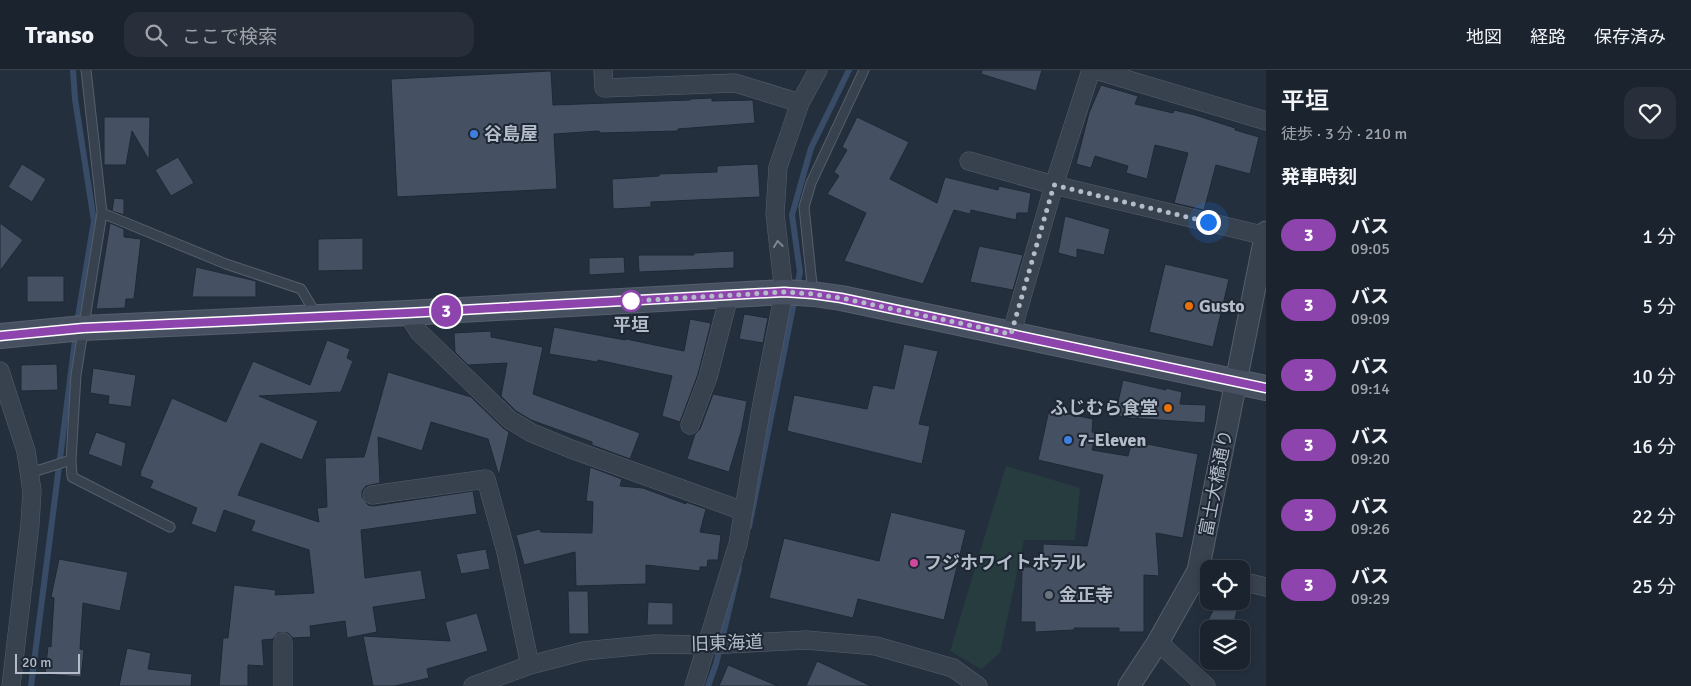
<!DOCTYPE html>
<html lang="ja">
<meta charset="utf-8">
<style>
:root{--surface:#1b232e;--page:#282f3a;--text:#f1f3f6;--muted:#a0a4aa;--line:#39404a}
body{margin:0;font-family:Signika,"Noto Sans JP",sans-serif;background:var(--page);color:var(--text);height:100vh;display:flex;flex-direction:column;font-size:19px;white-space:nowrap}
*{box-sizing:border-box;margin:0}
p{font-size:16px;color:var(--muted)}
.icon{flex:none;width:28px;height:28px;fill:none;stroke:currentColor;stroke-width:2;stroke-linecap:round;stroke-linejoin:round}
.map{position:relative;flex:1;overflow:hidden}
.details{display:flex;flex-direction:column;background:var(--surface);width:425px}
.details>*{flex:none}
.badge{padding:0 10px;border-radius:16px;font-size:18px;line-height:32px}
.fabs{position:absolute;left:1200px;top:490px;display:grid;gap:10px}
.fabs a{display:grid;place-items:center;width:50px;height:50px;border-radius:10px;background:var(--surface);box-shadow:0 2px 8px #0003,0 0 0 1px var(--line);font-size:25px}
.scale{position:absolute;left:15px;bottom:12px;width:65px;box-sizing:border-box;padding-left:5px;border:2px solid #b4bcc9;border-top:0;font-size:14px;line-height:18px;white-space:nowrap;color:#b4bcc9;-webkit-text-stroke:4px #1d2633;paint-order:stroke}
.you{position:absolute;width:25px;height:25px;margin:-12px;border:4px solid #fff;border-radius:50%;background:#1a73e8;box-shadow:0 0 0 8px #1a73e833}
.map>.badge{position:absolute;translate:-50% -50%;box-shadow:0 0 0 2px #fff}
h2{padding:0 15px;font-size:19px;line-height:45px}
.round{display:grid;place-items:center;flex:none;width:52px;height:52px;border-radius:15px;background:var(--page)}
.overview{display:flex;align-items:center;justify-content:space-between;height:85px;padding:0 15px}
h1{font-size:24px;font-weight:600;line-height:38px}
ul{padding:0;list-style:none}
li{display:flex;align-items:center;gap:15px;height:70px;padding:0 15px}
li div{flex:1}
li b{display:block;font-size:19px}
li em{font-style:normal}
li .badge{min-width:55px;font-weight:700;text-align:center}
header{display:flex;align-items:center;gap:30px;box-sizing:border-box;height:70px;padding:0 25px;background:var(--surface);border-bottom:1px solid var(--line)}
header strong{font-size:24px}
nav{display:flex;gap:28px;margin-inline-start:auto;font-size:18px}
.search{width:350px;height:45px;background:var(--page);display:flex;align-items:center;gap:12px;box-sizing:border-box;padding:0 18px;border-radius:15px;color:var(--muted);font-size:19px}
main{display:flex;flex:1;min-height:0}
.map>svg:first-child{display:block}
</style>
<header>
<strong>Transo</strong>
<div class="search"><svg class="icon" aria-label="search" viewBox="0 0 24 24"><circle cx="10" cy="10" r="6"/><path d="M15 15l6 6"/></svg>ここで検索</div>
<nav><a>地図</a><a>経路</a><a>保存済み</a></nav>
</header>
<main>
<div class="map">
<svg width="1266" height="616" viewBox="0 0 1266 616">
<rect width="100%" height="100%" fill="#242f3e"/>
<!-- green -->
<path fill="#263c3f" d="M1006 396 1080 418 1075 470H1024L1000 583 981 599 950 581Z"/>
<g fill="none" stroke-linecap="round" stroke-linejoin="round">
<!-- stream -->
<path stroke="#394c67" stroke-width="6" d="M73 0 75 29 94 151 77 253
M749 457 800 202 792 145 811 78 849 0
M31 616 76 263
M708 616 716 594 739 498"/>
</g>
<!-- building -->
<path fill="#455162" stroke="#1f2835" d="M982 0H1042L1036 21 981 4Z
M551 1 553 35 690 30V29L712 28V31L753 30 755 53 678 59V61L600 63 599 61 554 64 557 119 397 127 391 9Z
M1101 15 1138 26 1135 34 1173 43 1174 40 1195 45 1235 58V60L1259 67 1250 104 1216 95 1204 140 1174 133 1188 83 1155 75 1147 109 1126 103 1128 96 1095 86 1091 98 1076 94 1089 43Z
M104 47H150L149 90 132 61 126 95H104Z
M857 47 909 72 890 109 937 133 945 107 998 120 999 116 1031 123 1028 143H1017L1016 150 971 140 970 144 954 140 923 214 844 191 866 143 827 124 839 106 834 102 847 80 842 77Z
M178 87 194 113 171 126 155 100Z
M22 94 46 109 32 132 8 117Z
M758 94 760 127 651 132V137L613 139 612 109 659 106V104L717 102V96Z
M114 128 124 129V145L112 141Z
M1065 146 1110 159 1104 185 1077 179V188L1058 183Z
M0 153 23 170 0 201Z
M110 153 124 159V167L141 169 134 229H126L125 238 96 239Z
M363 168V200L318 201V169Z
M979 176 1023 185 1013 220 970 212Z
M734 181V198L639 202 638 185H694V183Z
M624 187 625 203 589 205V188Z
M1165 194 1229 209 1213 277 1149 262Z
M196 197 256 211V227H192Z
M27 206H64V232H27Z
M744 244 768 248 763 273 739 269Z
M690 249 711 253 698 304 680 352 662 346 672 306 598 290 597 292 549 284 554 257 625 270 626 269 684 281Z
M491 261V267L543 277 533 324 640 363 630 389 592 375V372L531 350 516 341 501 326 507 293 468 295 455 282 454 263Z
M327 270 350 279 347 288 353 291 341 322 259 326 318 351 302 390 261 373 238 425 319 452 317 438 327 437 325 388 364 387 388 302 471 327 503 358 509 362 499 406 488 369 431 352 422 381 378 367 380 413 366 416 362 421V427L368 435 373 436 473 421 477 444 361 460 365 508 421 500 426 529 373 537 377 562 347 568 345 551 310 556 311 567 293 568 288 563H278L273 569 262 570 264 596 248 595V616H219L223 568H228L234 515 276 520 275 525 314 523 309 480 251 461 255 451 224 440 216 463 191 454 197 438 150 418 153 411 140 406 141 403H140L172 328 226 352 253 291 310 315Z
M904 274 938 281 919 354 930 356 922 394 787 361 794 325 867 339 873 315 894 319Z
M57 294 58 320 21 321V295Z
M93 298 136 305 131 337 108 334 109 326 90 323Z
M1123 310 1166 320V318L1182 322 1180 334 1206 335 1205 353 1129 348 1115 345Z
M713 324 747 331 741 362 729 402 687 389 695 364 700 359Z
M1049 340 1093 349 1092 362 1096 363 1092 380 1128 386 1132 371 1198 384 1183 468 1156 463 1159 506 1144 505V562H1119V558H1074V560L1035 562V552H1021L1022 497H1043V474L1087 476 1103 405 1038 390Z
M96 362 126 373 122 397 88 384Z
M590 397 622 409 620 416 643 418 686 434V432L706 439 700 462 721 465 718 490H708L707 497H700V501L646 495V514L576 516 575 482 524 495 516 465 540 459 541 462 592 463 593 432 586 431Z
M891 442 966 460 944 550 858 529 853 548 769 528 784 468 879 491Z
M486 479 490 499 461 504 456 484Z
M59 489 128 502 120 541 83 533 80 579 84 580 81 607 45 604 48 576 51 577 54 528 51 527Z
M568 521H588L589 564H569Z
M1218 531H1240L1232 559H1221L1208 550Z
M648 532 673 533V555H647Z
M477 543 488 581 427 599 429 608 395 616H373L363 566 450 571 445 552Z
M127 578 151 583 148 599 192 604 191 616H119Z
M817 591 871 616H806Z
M728 595 778 616H719Z"/>
<g fill="none" stroke-linecap="round" stroke-linejoin="round">
<!-- service casing -->
<g stroke="#565f6c" stroke-width="11">
<path id="service" d="M86 0 102 143 76 305 71 390 72 407 170 457
M102 143 226 194 301 219 316 244
M813 224 804 137 811 113 864 0
M30 403 71 390"/>
</g>
<!-- minor casing -->
<g stroke="#565f6c" stroke-width="19">
<path id="minor" d="M603 0 604 18 735 13 800 33
M1095 0 1266 51
M969 91 1054 115 1266 166
M407 243 419 262 510 350 532 363 571 379 743 441
M1011 265 1054 115 1091 0
M0 301 26 381 32 421 30 454 11 616
M690 355 708 307 729 226
M372 425 486 409 506 482 530 595
M1241 511 1266 517
M283 572V616
M1158 572 1206 616
M473 616 530 595 584 581 655 574 708 575 806 570 876 576 953 598 978 616
M694 616 738 474 761 339 784 222 775 144 778 97 800 33 818 0"/>
</g>
<!-- tertiary casing -->
<g stroke="#565f6c" stroke-width="23">
<path id="tertiary" d="M1129 616 1158 572 1198 501 1266 162"/>
</g>
<!-- secondary casing -->
<g stroke="#565f6c" stroke-width="26">
<path id="secondary" d="M0 266 83 258 407 243 784 222 813 224 841 228 1266 318"/>
</g>
<!-- service -->
<use href="#service" stroke="#38414e" stroke-width="9"/>
<!-- minor -->
<use href="#minor" stroke="#38414e" stroke-width="18"/>
<!-- tertiary -->
<use href="#tertiary" stroke="#38414e" stroke-width="21"/>
<!-- secondary -->
<use href="#secondary" stroke="#465061" stroke-width="24"/>
</g>
<!-- one-way arrows -->
<defs><path id="oneway-chevron" d="M-2-3.5L2.5 0L-2 3.5" fill="none" stroke-width="1.6" stroke-linecap="round" stroke-linejoin="round" transform="scale(1.25)"/></defs>
<use stroke="#7c8592" href="#oneway-chevron" transform="translate(778 174) rotate(-97)"/>
<g fill="none" stroke-linecap="round" stroke-linejoin="round">
<!-- line casing -->
<g stroke="#fff" stroke-width="11">
<path id="line" d="M0 266 83 258 407 243 784 222 813 224 841 228 1266 318"/>
</g>
<!-- line -->
<use href="#line" stroke="#8e44ad" stroke-width="8"/>
<!-- walk -->
<path stroke="#b4bcc9" stroke-width="5" stroke-dasharray="0 9" d="M631 231 784 222 813 224 841 228 1011 264 1054 115 1208 152"/>
</g>
<!-- markers -->
<g fill="#3f7fe0" stroke="#1d2633" stroke-width="2">
<circle cx="474" cy="64" r="5"/>
<circle cx="1068" cy="370" r="5"/>
</g>
<circle fill="#fff" stroke="#8e44ad" stroke-width="2.5" cx="631" cy="231" r="10"/>
<g fill="#e8710a" stroke="#1d2633" stroke-width="2">
<circle cx="1189" cy="236" r="5"/>
<circle cx="1168" cy="338" r="5"/>
</g>
<circle fill="#d1479c" stroke="#1d2633" stroke-width="2" cx="914" cy="493" r="5"/>
<circle fill="#6b7280" stroke="#1d2633" stroke-width="2" cx="1049" cy="525" r="5"/>
<g text-anchor="middle" dominant-baseline="central" stroke-width="4" stroke-linejoin="round" paint-order="stroke">
<!-- poi labels -->
<g font-size="18" font-weight="bold" fill="#b4bcc9" stroke="#1d2633" text-anchor="start">
<text x="484" y="64">谷島屋</text>
<text x="1199" y="236">Gusto</text>
<text x="1158" y="338" text-anchor="end">ふじむら食堂</text>
<text x="1078" y="370">7-Eleven</text>
<text x="924" y="493">フジホワイトホテル</text>
<text x="1059" y="525">金正寺</text>
</g>
<!-- stop labels -->
<g font-size="18" font-weight="bold" fill="#b4bcc9" stroke="#1d2633">
<text x="631" y="255">平垣</text>
</g>
<!-- street labels -->
<g font-size="18" fill="#b4bcc9" stroke="#1d2633">
<text transform="translate(1216 413) rotate(-79)">富士大橋通り</text>
<text transform="translate(727 573) rotate(-2)">旧東海道</text>
</g>
</g>
</svg>
<div class="fabs">
<a><svg class="icon" aria-label="locate" viewBox="0 0 24 24"><circle cx="12" cy="12" r="6"/><path d="M12 2v4M12 18v4M2 12h4M18 12h4"/></svg></a>
<a><svg class="icon" aria-label="layers" viewBox="0 0 24 24"><path d="M12 4l9 5-9 5-9-5zM3 14l9 5 9-5"/></svg></a>
</div>
<div class="scale">20 m</div>
<div class="you" style="left:1208px;top:152px"></div>
<b class="badge" style="left:446px;top:241px;background:#8e44ad;color:#fff">3</b>
</div>
<section class="details">
<div class="overview"><div><h1>平垣</h1><p>徒歩 · 3 分 · 210 m</p></div><a class="round"><svg class="icon" aria-label="heart" viewBox="0 0 24 24"><path d="M12 20l-8-8c-3-5 5-10 8-4 3-6 11-1 8 4z"/></svg></a></div>
<h2>発車時刻</h2>
<ul>
<li><span class="badge" style="background:#8e44ad;color:#fff">3</span><div><b>バス</b><p>09:05</p></div><em>1 分</em></li>
<li><span class="badge" style="background:#8e44ad;color:#fff">3</span><div><b>バス</b><p>09:09</p></div><em>5 分</em></li>
<li><span class="badge" style="background:#8e44ad;color:#fff">3</span><div><b>バス</b><p>09:14</p></div><em>10 分</em></li>
<li><span class="badge" style="background:#8e44ad;color:#fff">3</span><div><b>バス</b><p>09:20</p></div><em>16 分</em></li>
<li><span class="badge" style="background:#8e44ad;color:#fff">3</span><div><b>バス</b><p>09:26</p></div><em>22 分</em></li>
<li><span class="badge" style="background:#8e44ad;color:#fff">3</span><div><b>バス</b><p>09:29</p></div><em>25 分</em></li>
</ul>
</section>
</main>
